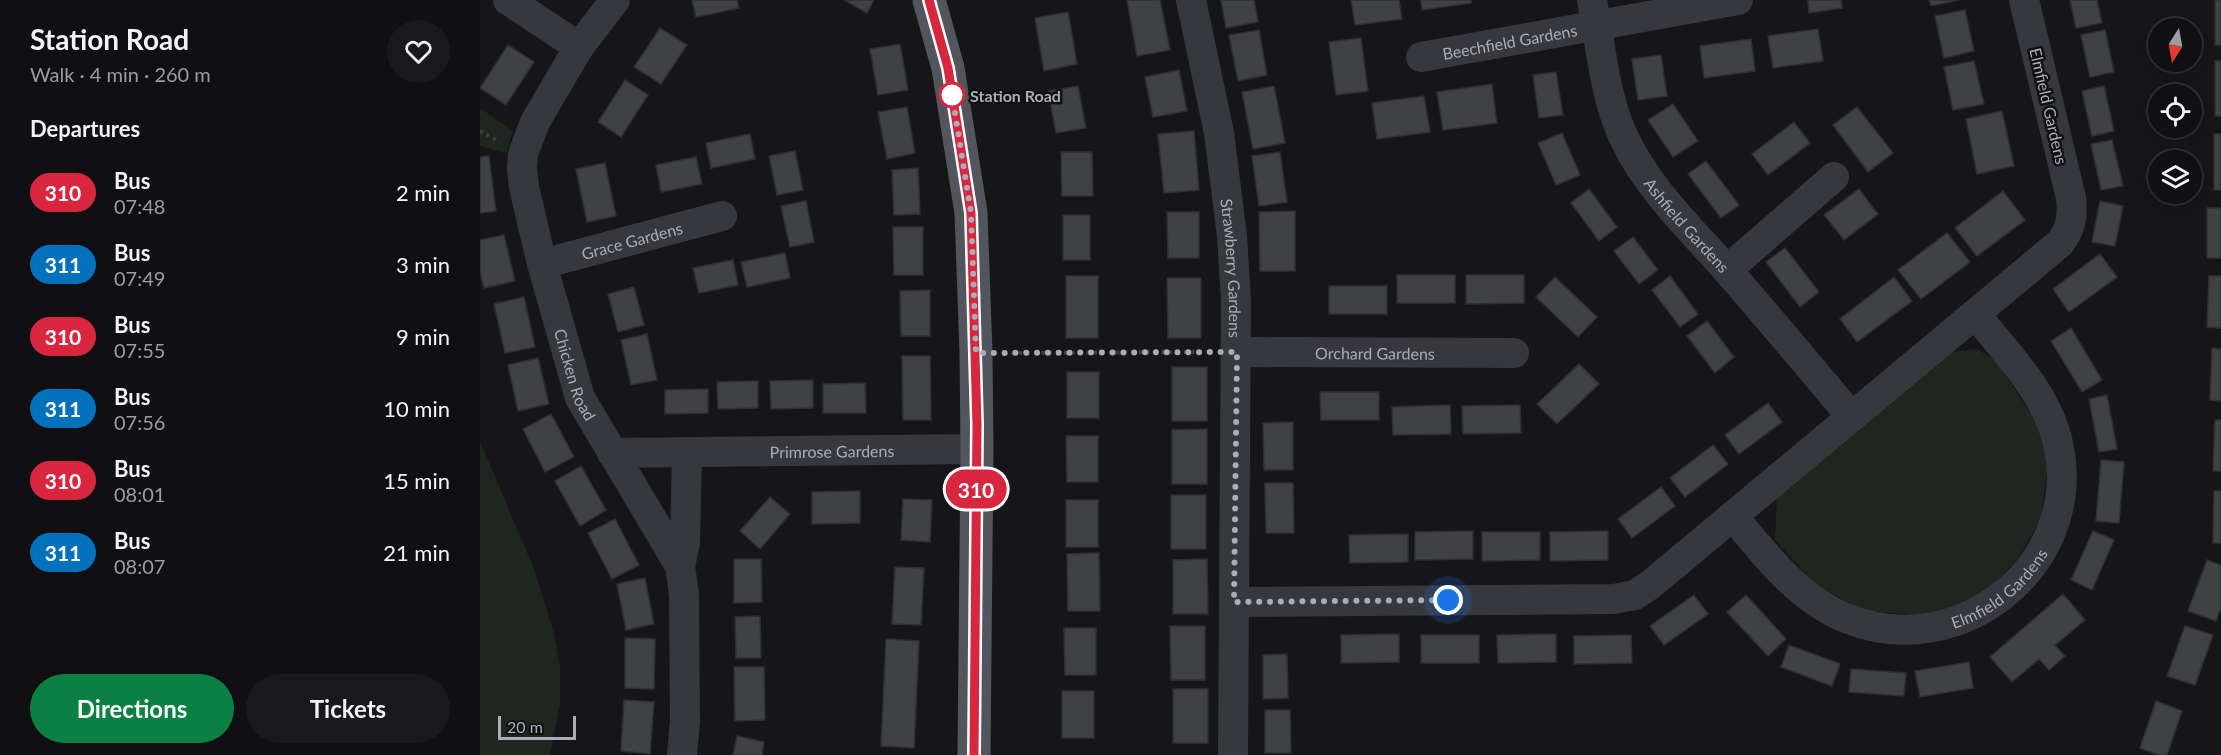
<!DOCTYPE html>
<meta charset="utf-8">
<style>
:root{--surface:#101012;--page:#19191b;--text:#f1f3f6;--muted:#9c9d9f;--line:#303032;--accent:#0b8043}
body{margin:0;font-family:Lato,sans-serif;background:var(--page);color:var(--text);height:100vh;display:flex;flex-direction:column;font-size:22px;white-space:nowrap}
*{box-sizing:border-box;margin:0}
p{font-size:20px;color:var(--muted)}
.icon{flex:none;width:33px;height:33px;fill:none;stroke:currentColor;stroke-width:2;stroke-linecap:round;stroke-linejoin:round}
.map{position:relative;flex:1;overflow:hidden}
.panel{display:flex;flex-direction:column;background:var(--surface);width:480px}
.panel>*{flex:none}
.badge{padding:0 12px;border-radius:20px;font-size:21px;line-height:39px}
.needle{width:39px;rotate:191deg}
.tools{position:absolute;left:1668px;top:18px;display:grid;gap:12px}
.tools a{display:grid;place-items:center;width:54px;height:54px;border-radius:50%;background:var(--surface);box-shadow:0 3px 9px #0003,0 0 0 2px var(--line);font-size:30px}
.scale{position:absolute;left:18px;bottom:15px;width:78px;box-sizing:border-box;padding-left:6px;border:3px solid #a8adb8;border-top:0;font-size:16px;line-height:21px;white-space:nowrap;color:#a8adb8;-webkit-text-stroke:4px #111113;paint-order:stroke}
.you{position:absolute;width:30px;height:30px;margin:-15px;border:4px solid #fff;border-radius:50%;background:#1a73e8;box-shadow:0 0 0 9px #1a73e833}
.map>.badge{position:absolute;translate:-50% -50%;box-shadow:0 0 0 3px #fff}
h2{padding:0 30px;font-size:22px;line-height:54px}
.round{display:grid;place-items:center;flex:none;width:63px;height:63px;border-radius:32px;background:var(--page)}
.summary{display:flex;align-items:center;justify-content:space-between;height:102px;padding:0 30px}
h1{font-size:28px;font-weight:700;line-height:45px}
.primary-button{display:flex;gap:12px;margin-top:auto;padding:12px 30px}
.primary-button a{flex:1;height:69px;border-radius:36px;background:var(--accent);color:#fff;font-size:24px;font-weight:700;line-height:69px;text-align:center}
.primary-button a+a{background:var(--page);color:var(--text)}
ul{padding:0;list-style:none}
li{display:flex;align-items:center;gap:18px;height:72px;padding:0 30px}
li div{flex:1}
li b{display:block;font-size:22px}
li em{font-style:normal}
li .badge{min-width:66px;font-weight:700;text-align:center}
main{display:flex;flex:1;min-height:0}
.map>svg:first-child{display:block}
</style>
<main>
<section class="panel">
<div class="summary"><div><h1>Station Road</h1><p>Walk · 4 min · 260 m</p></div><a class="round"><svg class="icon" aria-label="heart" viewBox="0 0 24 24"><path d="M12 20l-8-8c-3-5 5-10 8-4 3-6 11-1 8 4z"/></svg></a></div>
<h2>Departures</h2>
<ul>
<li><span class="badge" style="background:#d7263d;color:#fff">310</span><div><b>Bus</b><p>07:48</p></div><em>2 min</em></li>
<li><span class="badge" style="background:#0072bc;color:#fff">311</span><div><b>Bus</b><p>07:49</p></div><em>3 min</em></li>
<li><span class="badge" style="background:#d7263d;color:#fff">310</span><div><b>Bus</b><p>07:55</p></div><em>9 min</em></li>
<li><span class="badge" style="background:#0072bc;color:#fff">311</span><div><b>Bus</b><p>07:56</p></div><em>10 min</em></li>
<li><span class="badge" style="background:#d7263d;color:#fff">310</span><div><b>Bus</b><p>08:01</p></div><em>15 min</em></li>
<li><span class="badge" style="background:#0072bc;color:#fff">311</span><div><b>Bus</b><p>08:07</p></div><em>21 min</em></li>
</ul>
<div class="primary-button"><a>Directions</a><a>Tickets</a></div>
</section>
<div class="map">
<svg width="1741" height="755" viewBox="0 0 1741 755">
<rect width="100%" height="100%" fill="#161618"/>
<!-- green -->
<path fill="#1e261f" d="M0 108 33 131 26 153 0 146Z
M1496 349 1514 359 1565 434 1567 471 1561 518 1539 557 1506 593 1468 610 1431 615 1384 610 1337 586 1295 540 1297 497 1472 352Z
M0 441 54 569 74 633 80 668V704L70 755H0Z"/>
<!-- building -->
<path fill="#404145" stroke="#303034" stroke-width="1.5" d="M212 0H257L259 8 216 17Z
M364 0H394L387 13Z
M647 0H680L690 50 657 56Z
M741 0H774L778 22 746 28Z
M871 0H919L922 19 875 25Z
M941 0H991V3L942 10Z
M1328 0H1361L1362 8 1329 13Z
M1449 0H1479L1451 6Z
M1590 0H1617L1622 23 1596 28Z
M1735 0H1741V45H1735Z
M1485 10 1494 51 1464 58 1455 16Z
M588 12 597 64 564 71 555 18Z
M180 28 207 45 181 84 154 67Z
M1338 29 1343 61 1293 68 1288 36Z
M779 30 787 75 758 81 749 35Z
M1625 30 1634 72 1610 77 1601 35Z
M881 38 888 91 856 95 849 42Z
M1271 39 1275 71 1224 78 1220 46Z
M420 44 428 90 398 95 390 49Z
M28 45 54 62 26 105 0 88Z
M1181 55 1187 96 1158 100 1152 59Z
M1494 61 1504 104 1473 110 1464 67Z
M1735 61H1741V116H1735Z
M699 70 707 111 673 117 665 77Z
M1076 72 1083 115 1059 118 1053 75Z
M145 80 168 95 141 137 118 122Z
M1012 84 1017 123 963 130 957 92Z
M598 86 606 128 576 133 568 91Z
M794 86 805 143 773 149 762 92Z
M1624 86 1634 131 1612 136 1602 91Z
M944 96 950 132 897 139 892 103Z
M1193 104 1218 141 1193 157 1168 120Z
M427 107 435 153 407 159 398 112Z
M1377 107 1413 153 1388 172 1353 125Z
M1522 111 1534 166 1497 174 1486 119Z
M1314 122 1330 143 1288 175 1272 154Z
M714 131 719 190 684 193 678 134Z
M1082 133 1100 175 1076 185 1058 143Z
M270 134 275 159 231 168 226 143Z
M1734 134H1741V190H1734Z
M1632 140 1643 186 1621 190 1611 144Z
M315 151 323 190 297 195 289 156Z
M581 152H612L613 196H582Z
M800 152 807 202 779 206 772 156Z
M9 156 16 211 0 213V157Z
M216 157 222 184 181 192 176 165Z
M1226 161 1259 205 1241 218 1208 174Z
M125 163 136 216 107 222 96 169Z
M438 168 440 214 414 215 412 170Z
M1109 189 1137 227 1119 241 1091 203Z
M1379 189 1398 214 1364 240 1344 215Z
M1523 191 1545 220 1497 256 1475 228Z
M326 201 334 242 310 247 301 206Z
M1620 201 1643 206 1635 246 1612 242Z
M1727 208H1741V258H1727Z
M815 211V271H780L779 212Z
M687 212H719V258H688Z
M583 215H610V260H583Z
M413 227H443V275H414Z
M1467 233 1490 262 1441 299 1418 270Z
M24 235 35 281 4 288 0 272V240Z
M1153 237 1178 270 1159 284 1134 251Z
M1305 248 1339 292 1320 307 1286 262Z
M305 253 310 278 267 287 261 262Z
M1620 254 1637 277 1589 312 1573 289Z
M253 260 258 285 219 293 213 268Z
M917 275H975V303H917Z
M986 275H1044V303L986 304Z
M586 276H618V338H586Z
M1190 276 1218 314 1200 327 1172 290Z
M1729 276H1741V328L1727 327Z
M1075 277 1117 317 1098 337 1056 297Z
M1414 277 1432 301 1377 342 1360 319Z
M687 278H721V338H688Z
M849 286H907V314H849Z
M154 287 164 325 138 332 128 294Z
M450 290V336H421L420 291Z
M44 297 55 347 25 353 14 304Z
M1227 321 1254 357 1235 373 1207 336Z
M1591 328 1622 380 1602 392 1571 341Z
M167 334 177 380 151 385 141 340Z
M1732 348 1741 349V401L1730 400Z
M422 356H450L451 420H423Z
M58 358 69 404 38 411 28 365Z
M1099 364 1119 384 1077 424 1057 404Z
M692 367H727V421H692Z
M587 372H619V418H587Z
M333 380V408L291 409 290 381Z
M278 381V408L238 409 237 382Z
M385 383 386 413H343V384Z
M228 389V413L185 414V390Z
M840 392H899V420H841Z
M1627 395 1637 449 1619 452 1609 399Z
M1288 403 1302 422 1259 454 1245 435Z
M970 405 971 434 913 435 912 407Z
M1040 405 1041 433 983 434 982 406Z
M71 414 94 457 65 472 43 429Z
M1735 420H1741V471H1733Z
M813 422V470H784L783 423Z
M727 429V484H692V430Z
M586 436H618V482H587Z
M1233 445 1248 464 1205 497 1190 478Z
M1621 460 1644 462 1639 523 1616 521Z
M101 466 126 510 100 526 75 481Z
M785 483H813L814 533H786Z
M1181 487 1195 506 1152 538 1138 519Z
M380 491V523L332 524V492Z
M1734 491H1741V543H1733Z
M691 495H726V549H691Z
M290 497 310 514 280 549 260 531Z
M423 499 452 500 450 542 421 540Z
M586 500H618V547H586Z
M135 519 159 565 132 579 108 533Z
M993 531V559L935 560V532Z
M1128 531V560L1070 561V532Z
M1613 531 1634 540 1612 590 1591 580Z
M1002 532H1060V560L1002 561Z
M928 534V562L870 563 869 535Z
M619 553 620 611H588L587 554Z
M254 559H281L282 602 254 603Z
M727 559 728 614H693V560Z
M1727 560 1741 565V608L1736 621 1708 611Z
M415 567 444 568 441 625 412 624Z
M165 578 174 624 146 630 137 584Z
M1583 594 1605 620 1575 645 1585 656 1569 670 1559 659 1532 682 1510 657Z
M1214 595 1228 614 1184 645 1170 626Z
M1266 595 1306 639 1288 656 1247 612Z
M280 616 281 658H256L255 617Z
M690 626H725V680H691Z
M1705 626 1733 635 1715 685 1687 676Z
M584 628H616V675H585Z
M919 634V662L861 663V635Z
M1076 634V662L1018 663 1017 635Z
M941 635H999V663H941Z
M1151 635 1152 663 1094 664V636Z
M145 638 175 639 174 689 145 688Z
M406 639 439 641 434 748 401 746Z
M1309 645 1360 664 1352 686 1301 667Z
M807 654 808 698 783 699V655Z
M1489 662 1493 688 1440 697 1435 671Z
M254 667H284L285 720 255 721Z
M1371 669 1426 673 1424 696 1369 692Z
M693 689H728V743H693Z
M582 691H614V738H582Z
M144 700 174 702 170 754 141 751Z
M1676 701 1702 711 1687 755H1679L1660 748Z
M785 710H810L811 753H785Z
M257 736 284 742 282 755H253Z"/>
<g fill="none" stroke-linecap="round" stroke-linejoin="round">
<!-- path -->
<path stroke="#3d3f44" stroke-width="4" stroke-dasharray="3 4.5" stroke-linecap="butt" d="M0 131 20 142
M524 353 729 352"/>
<!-- minor -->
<g stroke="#37383d" stroke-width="30">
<path d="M28 0 99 47"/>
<path id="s1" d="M135 0 99 47 55 122 43 154 42 168 44 187 62 264 100 398 200 566 204 595 205 721 202 755"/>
<path id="s2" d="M711 0 739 133 752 236 756 301 753 755"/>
<path id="s3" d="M1112 0C1121 45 1124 96 1144 138 1168 189 1210 228 1247 270 1289 318 1330 367 1371 416"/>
<path id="s4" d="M941 57 1258 0"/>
<path id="s5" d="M62 264 242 216"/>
<path d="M1247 270 1354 177"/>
<path id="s6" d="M757 352 1034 353"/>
<path id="s7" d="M132 453 497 449"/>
<path id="s8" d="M1253 516C1285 555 1319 599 1366 618 1478 664 1602 567 1579 448 1569 395 1528 355 1496 315"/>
<path d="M200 566 205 543 207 453"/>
<path d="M754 602 1134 599 1155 595 1170 585 1580 243C1591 229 1593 216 1591 198L1544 0"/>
</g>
<!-- primary -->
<path stroke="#53555c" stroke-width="33" d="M449 0 468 68 491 213 496 353 497 449 494 755"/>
</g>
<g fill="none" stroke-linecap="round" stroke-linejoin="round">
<!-- line casing -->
<g stroke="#fff" stroke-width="14">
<path id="line" d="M449 0 468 68 491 213 497 425 494 755"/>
</g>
<!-- line -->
<use href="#line" stroke="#d7263d" stroke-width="9"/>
<!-- walk -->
<path stroke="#a8adb8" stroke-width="6" stroke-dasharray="0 10.8" d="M472 95 471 88 491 213 496 353 757 352 754 602 968 600"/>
</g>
<!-- markers -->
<circle fill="#fff" stroke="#d7263d" stroke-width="3" cx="472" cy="95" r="12"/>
<g text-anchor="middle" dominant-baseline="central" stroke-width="5" stroke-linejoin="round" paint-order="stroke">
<!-- street labels -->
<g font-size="16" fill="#a8adb8" stroke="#111113">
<text stroke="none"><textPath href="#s4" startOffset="90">Beechfield Gardens</textPath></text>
<text transform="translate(1569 106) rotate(77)">Elmfield Gardens</text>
<text stroke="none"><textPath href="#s3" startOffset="250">Ashfield Gardens</textPath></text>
<text stroke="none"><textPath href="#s5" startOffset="93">Grace Gardens</textPath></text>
<text stroke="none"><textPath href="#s2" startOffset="272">Strawberry Gardens</textPath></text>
<text stroke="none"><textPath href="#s6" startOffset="138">Orchard Gardens</textPath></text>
<text stroke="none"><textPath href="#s1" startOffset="408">Chicken Road</textPath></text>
<text stroke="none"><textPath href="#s7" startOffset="220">Primrose Gardens</textPath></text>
<text stroke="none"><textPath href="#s8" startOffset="321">Elmfield Gardens</textPath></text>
</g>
<!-- stop labels -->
<g font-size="16" font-weight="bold" fill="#a8adb8" stroke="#111113" text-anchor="start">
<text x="490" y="95">Station Road</text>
</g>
</g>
</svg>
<div class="tools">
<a><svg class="needle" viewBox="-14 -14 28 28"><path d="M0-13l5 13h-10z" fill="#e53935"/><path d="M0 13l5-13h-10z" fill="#9c9d9f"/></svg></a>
<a><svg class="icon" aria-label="locate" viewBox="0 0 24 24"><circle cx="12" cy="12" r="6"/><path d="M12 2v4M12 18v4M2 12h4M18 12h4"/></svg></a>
<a><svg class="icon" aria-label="layers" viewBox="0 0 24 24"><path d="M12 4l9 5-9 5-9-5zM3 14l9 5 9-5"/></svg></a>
</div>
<div class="scale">20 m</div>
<div class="you" style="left:968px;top:600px"></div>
<b class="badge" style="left:496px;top:489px;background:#d7263d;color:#fff">310</b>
</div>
</main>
